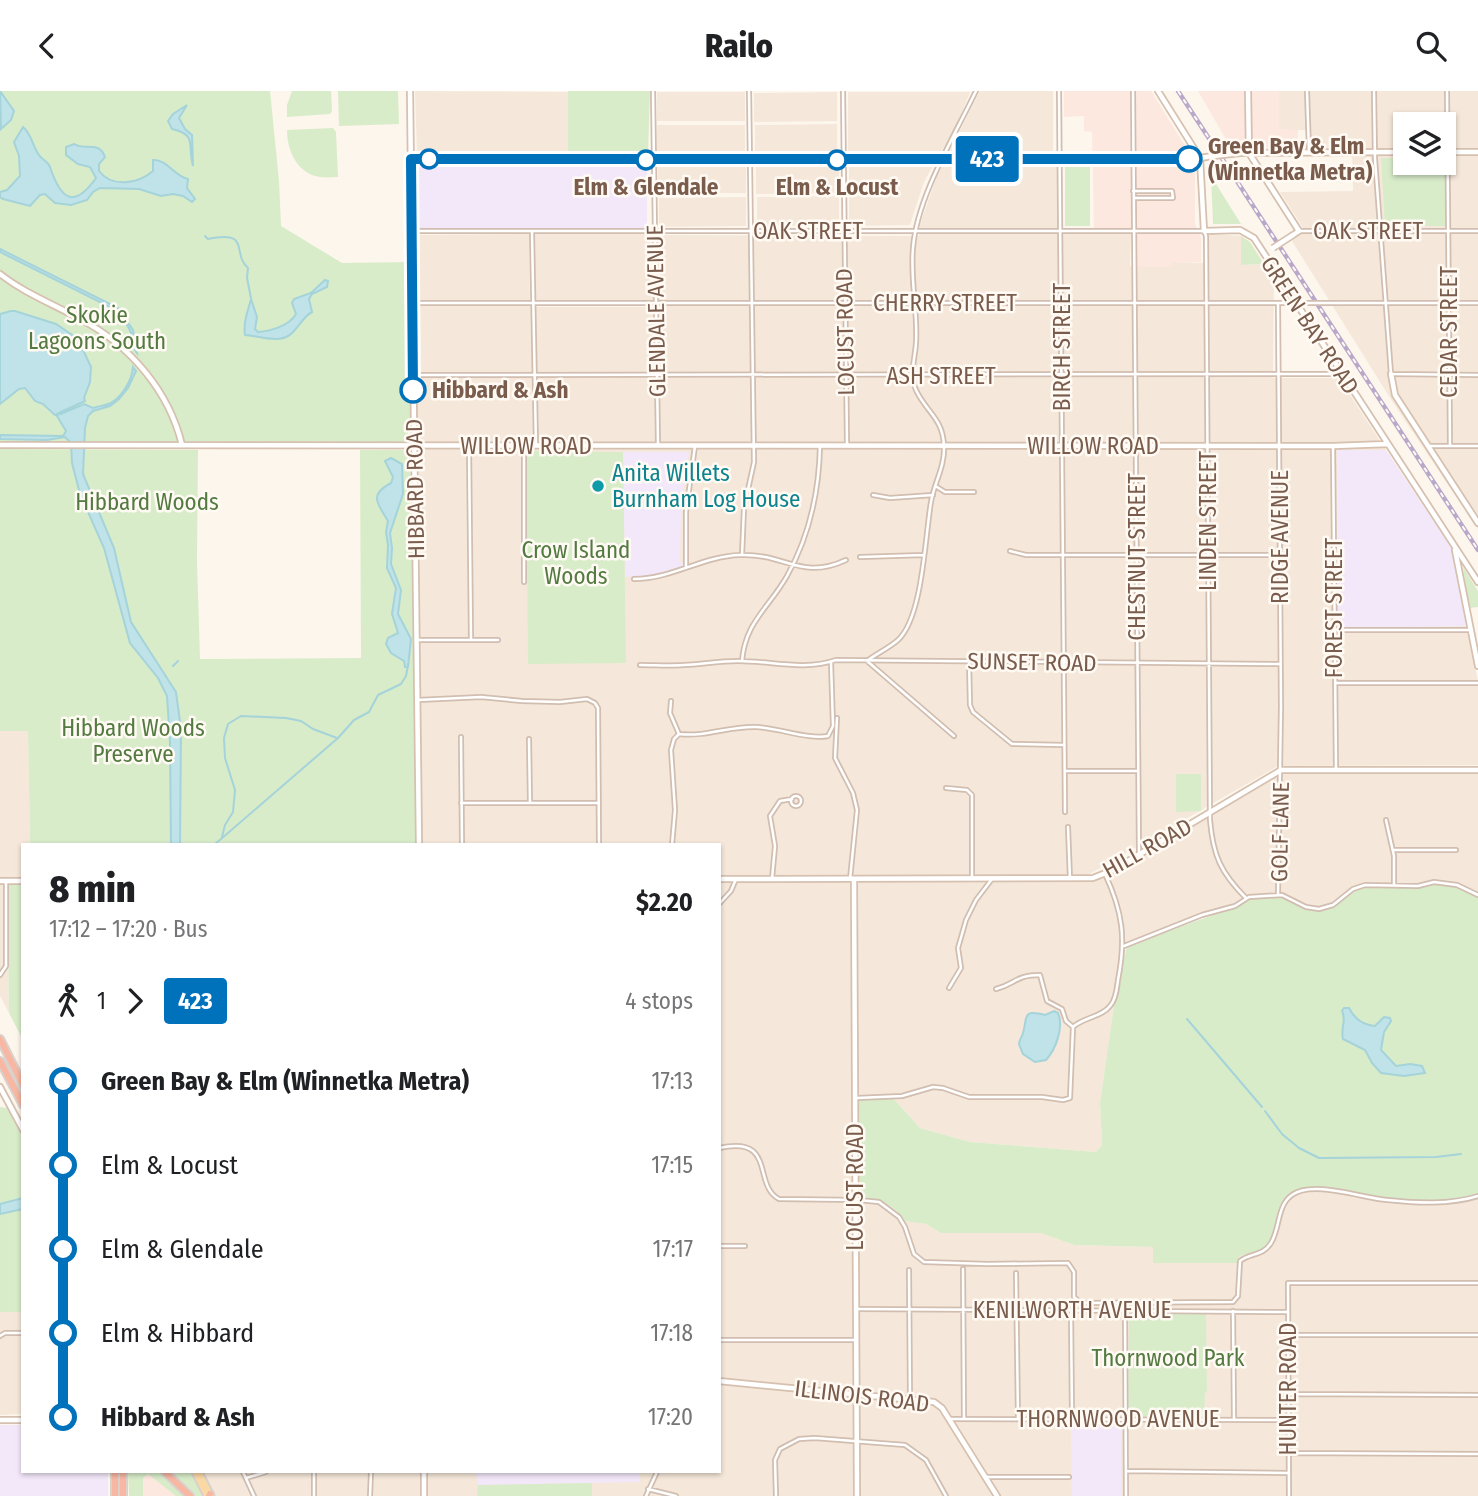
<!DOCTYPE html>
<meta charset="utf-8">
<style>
:root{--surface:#fff;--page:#f2f2f2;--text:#202124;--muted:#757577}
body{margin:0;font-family:"Fira Sans Condensed",sans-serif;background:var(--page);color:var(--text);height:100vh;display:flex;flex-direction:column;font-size:26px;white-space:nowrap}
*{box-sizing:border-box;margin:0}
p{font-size:23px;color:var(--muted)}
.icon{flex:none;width:38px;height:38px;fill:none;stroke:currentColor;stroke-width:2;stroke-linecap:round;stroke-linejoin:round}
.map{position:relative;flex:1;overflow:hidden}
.sheet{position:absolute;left:21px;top:752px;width:700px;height:630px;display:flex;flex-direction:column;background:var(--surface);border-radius:0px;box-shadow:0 2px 5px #0004}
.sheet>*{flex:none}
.badge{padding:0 14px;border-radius:5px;font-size:24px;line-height:46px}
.controls{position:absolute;left:1393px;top:21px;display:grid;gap:14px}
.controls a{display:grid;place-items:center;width:63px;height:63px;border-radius:0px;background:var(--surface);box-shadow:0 2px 5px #0004;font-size:35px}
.map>.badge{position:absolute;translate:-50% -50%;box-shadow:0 0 0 4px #fff}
.legs{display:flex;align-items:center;gap:10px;height:77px;padding:0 28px;font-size:23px}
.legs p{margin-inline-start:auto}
.head{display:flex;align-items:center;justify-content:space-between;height:119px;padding:0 28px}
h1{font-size:38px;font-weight:800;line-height:52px}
ul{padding:0 28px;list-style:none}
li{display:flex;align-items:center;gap:24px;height:84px;font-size:26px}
li i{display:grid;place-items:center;width:10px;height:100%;margin:0 9px;background:currentColor}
li i::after{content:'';width:18px;height:18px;margin:-9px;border:5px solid;border-radius:50%;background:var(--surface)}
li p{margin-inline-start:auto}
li:first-child i{background:linear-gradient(#0000 50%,currentColor 0)}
li:last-child i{background:linear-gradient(currentColor 50%,#0000 0)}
header{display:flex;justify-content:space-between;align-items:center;height:91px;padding:0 28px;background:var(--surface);font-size:32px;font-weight:800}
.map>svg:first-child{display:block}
</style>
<header><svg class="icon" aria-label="back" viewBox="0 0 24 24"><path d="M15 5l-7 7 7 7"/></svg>Railo<svg class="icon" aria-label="search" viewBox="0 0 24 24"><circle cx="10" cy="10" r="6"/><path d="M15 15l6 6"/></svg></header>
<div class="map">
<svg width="1478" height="1405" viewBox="0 0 1478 1405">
<rect width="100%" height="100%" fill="#fdf6ec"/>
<!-- residential -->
<path fill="#f5e8da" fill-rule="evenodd" d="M415 0 568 1V63H417Z
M980 0H1053V60L1059 71 1058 142H1131L1130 175 1134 176 1172 175V171L1209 172V143L1241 145 1242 174 1264 173 1274 187 1273 287H1339L1386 359H1337L1338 536 1466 535 1478 590V674L1278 675 1086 785 719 784V754H422L414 144 529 143 530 216H659L657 144 919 145 920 133 937 85Z
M1279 0H1478V438L1392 310 1292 150 1303 137 1280 101 1353 100 1352 59H1311L1310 39H1279ZM1405 33H1444V72H1405Z
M657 1H745V30H657Z
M837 1V30L754 31V2Z
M848 1H970L953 43 939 63H848Z
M837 33V63H755V34Z
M657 34H745V63L657 62Z
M746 73V102H658V74Z
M839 73V102L756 103V74Z
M934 73 924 91 910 134 849 135V74Z
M839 105V134L757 135V106Z
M746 106V135L659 136V107Z
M532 140H655L656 212H534Z
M0 640H28L30 754H23V787H0Z
M1478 681V806L1449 794 1419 796 1402 795 1319 820 1308 819 1274 805 1253 807 1246 809 1238 815 1205 825 1126 856 1123 882 1114 914 1100 1012 1102 1054 1096 1061 970 1051 920 1037 892 1006 859 1009V1106L885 1112 896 1119 905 1130 926 1133 941 1142H1041L1074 1154 1153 1156 1154 1172 1239 1165 1266 1156 1273 1144 1285 1108 1299 1098 1321 1097 1380 1107 1422 1109 1467 1107 1478 1104V1405H215L203 1381H719V790H1084L1110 783 1277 685 1285 682Z
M0 792 4 795V874H8L9 922 0 905Z
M0 1221H23V1323L0 1324Z"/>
<!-- commercial -->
<path fill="#fde8e0" d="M1064 0H1151L1190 63 1195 76V133L1201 147V171H1172V176H1134V140H1094L1092 41 1084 40V25L1064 26Z
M1198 0H1279V38L1298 39V56L1231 57Z
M146 1383H150L176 1405H143V1387Z"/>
<!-- education -->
<path fill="#f3e8fa" d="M418 73H647V137H418Z
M1337 359H1386L1452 458 1466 535 1338 537Z
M623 361H689L681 418 680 470 684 475 682 477 657 484 625 486Z
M1071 1333H1121V1405H1072Z
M0 1334H23V1381H108V1405H0Z
M476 1381H640V1391L478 1394Z"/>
<!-- green -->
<path fill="#d8ecc9" d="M0 0H270L279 90 281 135 342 172 409 171 411 312 408 349 402 351 0 350Z
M292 0H331L332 20 330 23 287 26V14Z
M338 0H398L399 33 339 35Z
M568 0H650L648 64 568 65Z
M333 37 336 41 338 86C331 86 321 87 315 85 295 79 287 57 287 39Z
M1381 67H1405V72H1444L1445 67 1446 135H1385Z
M1065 73H1090V135H1065Z
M1211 85 1241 133H1213Z
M1241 145 1250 151 1264 173 1241 174Z
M0 358 198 359 197 470 200 568 361 567 360 359H403L409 361 412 401 416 754H30L28 640H0Z
M526 360 623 361 626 572 528 573Z
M1463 476 1478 500V516L1469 517Z
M1176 683H1201V720L1176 721Z
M11 792H23V949L9 922 7 795Z
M1437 793 1455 795 1478 806V1104C1448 1113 1411 1111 1381 1107 1357 1104 1310 1088 1290 1103 1273 1116 1279 1145 1262 1160L1239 1165 1237 1172H1153V1156L1074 1154 1041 1142H941L926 1133 905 1130 896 1119 885 1112 872 1108 859 1107V1008L892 1006 920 1037 970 1051 1096 1061 1102 1054 1100 1012 1114 914 1127 855 1238 815C1249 807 1270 801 1284 806 1297 811 1305 821 1319 820 1336 819 1346 801 1361 796 1380 790 1402 799 1421 796 1427 795 1431 793 1437 793Z
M0 1016 7 1017 23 1046V1221H0Z
M1130 1222H1206L1207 1301 1205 1302 1204 1327 1128 1325 1129 1233 1127 1225Z
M128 1381H162L186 1405H176L148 1383 143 1387V1405H129Z
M170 1381H190L203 1405H195Z
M592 1392V1405H477L478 1394Z"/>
<!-- water -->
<path fill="#bfe3e8" stroke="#a5d3da" stroke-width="2" d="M0 0 14 20 11 29 1 38Z
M187 14 179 27 185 38 192 44 193 75C187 54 198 44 172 38L168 30 173 23Z
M23 36C32 43 32 55 39 64 42 69 48 70 50 76 61 109 74 118 96 87L90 76 78 73 66 64V56L74 53C85 60 99 49 105 66L99 73V80C112 97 138 93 153 80V69C167 68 174 85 188 88L187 97 195 108 192 111 183 105 173 103 161 105 139 98 100 97 93 101 87 109 71 114 55 112 45 103 40 104 30 115 3 108 0 106V101L7 99 20 85 19 65 14 51Z
M0 158 118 217 133 239 137 262C131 255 134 252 132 244 128 234 122 225 114 218L0 161Z
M325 189 328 190 327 196 312 203 309 208 312 221C304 225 300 234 293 241 282 254 260 245 245 244 243 231 248 220 251 208L257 226 255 238 258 241C271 240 289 235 296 223L292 212 294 208 311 202Z
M11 220H15L56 233 78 248 91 276 90 291 84 307 85 310 61 321V323L84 313 93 317C98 315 105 315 111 312 122 306 132 289 133 276L136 280 128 297 119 308 110 315 93 320 88 325 85 337 83 383 114 457 131 531 176 601 181 638 180 754H171L170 651 167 605 158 587 130 552 104 457 80 403 72 372 71 352 65 346 47 349 0 348V344L63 345 66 340 57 325 59 322 55 324 43 313 35 310 25 297 19 298 0 313V223Z
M391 367 402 373 403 403 390 442 392 457 391 473 401 499 398 523 411 548 408 576H405L404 570 391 562 386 553 388 547 398 542 392 523 396 497 387 477 388 454 386 441 388 430C378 413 368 404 391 392L393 386 385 370Z
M1344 917H1349C1354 927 1363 934 1375 935L1384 926 1390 927 1391 930 1384 941 1381 959 1396 975 1410 973 1422 975 1425 982 1404 985 1381 982 1372 972 1365 959 1343 948C1340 938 1347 929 1342 920Z
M1054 920 1058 922C1064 936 1056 958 1046 969L1035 971 1023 963 1019 953C1019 949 1022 946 1023 942 1028 926 1021 918 1045 924Z
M23 1107V1118L0 1123V1113Z"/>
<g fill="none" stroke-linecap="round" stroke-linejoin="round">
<!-- stream -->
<path stroke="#a5d3da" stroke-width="2" d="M205 145 208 148C252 139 231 162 248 177L247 187 251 207
M173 575 178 570
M222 746 225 734 233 721 235 699 225 667 224 647 228 633 241 625 286 627 301 630 313 638 337 647
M214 754 338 647 354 629 369 621 378 604 401 593 406 585 408 574
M1187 928 1262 1016
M1265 1020 1282 1043 1299 1057 1319 1067 1436 1066 1461 1063"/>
<!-- street casing -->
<g stroke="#d1beb0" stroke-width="6">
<path id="street" d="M653 0 658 355
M843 0 847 354
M1059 0 1065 721
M1133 0 1139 763
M1307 0 1309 60
M1374 0 1375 68 1391 283 1478 284
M1447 0 1450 355
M1133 100H1172L1173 107H1135
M412 140H1204L1206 145 1210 729C1213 765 1221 782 1246 807
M1299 140H1478
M532 141 536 355
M412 212H1309
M1278 212 1281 615 1278 803
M1336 212H1478
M414 284 1342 283
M524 355V491
M1333 355 1336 677
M1429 355H1478
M469 356 471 548
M937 396 945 401H974
M873 404 890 407 933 404
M1010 460 1026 464H1279
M742 464 744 417 754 371 749 0
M860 466 924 464
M686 477V421L695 355
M634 488C672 488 703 465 740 464 785 462 801 490 846 469
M1335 539H1471
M417 549H498
M742 570C745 531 769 517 787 485 810 444 819 402 820 355
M969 570 970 614 973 621 1012 653 1064 654
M640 574C655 574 670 575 684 574 702 573 720 570 738 570 771 570 804 580 836 569L1280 573
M1335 592H1478
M418 609 481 606 522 610 560 611 587 608 595 612 598 617 599 754
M671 610 670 622 679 643 674 648 671 659 675 719 672 754
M837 627 835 667 853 702 857 719 850 788
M679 643C708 646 728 635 756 636 779 637 809 649 828 645L833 635 831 571
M954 645 867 570C876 563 889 557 898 549 923 526 925 445 931 411 934 392 945 376 944 355 943 327 926 321 916 299 909 284 915 268 916 252 918 220 910 189 913 157 917 106 954 46 976 0
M461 646 462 754
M529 648 530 712
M1065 680H1138
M946 697 967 699 972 704V788
M791 710a5 5 0 1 1 10 0a5 5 0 1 1-10 0Z
M461 712H599
M1386 729 1394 765V793
M1068 736 1070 788
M1393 759H1456
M772 788 775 755 770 725 780 710 792 708
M719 813 731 800 736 788
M1124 855 1202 824 1235 815 1249 806 1282 804 1306 816 1319 818 1333 814 1353 798 1365 794 1418 795 1434 791 1457 794 1478 804
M0 884 6 875V792
M949 897 961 877 958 857 966 829 976 809 992 788
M996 898C1016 893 1015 884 1040 884L1047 910 1062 918 1066 930 1073 936
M857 1007 902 1005 933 996 943 997 969 1006H1042L1063 1009 1070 1007 1073 936C1084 926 1102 926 1110 915 1116 909 1117 897 1118 889 1126 848 1123 821 1105 783
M719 1057C777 1044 752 1094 779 1108L859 1109 879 1111 899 1126 905 1136 914 1163 924 1171 988 1173 1068 1172 1074 1181V1206L1081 1212 1233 1211 1238 1205 1240 1170C1250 1162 1263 1165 1271 1152 1280 1138 1277 1114 1292 1104 1313 1089 1362 1107 1387 1109 1416 1112 1450 1114 1478 1105
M719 1155H745
M963 1178 964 1328
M909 1179 910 1307
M1016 1182 1018 1328
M857 1218 1287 1221
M1071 1219 1072 1328
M1125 1219 1126 1405
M1233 1220 1234 1328
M1287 1244H1478
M0 1245 5 1242H23
M719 1249H856
M1288 1303 1478 1304
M949 1328 1288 1329
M1288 1362 1478 1363
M1126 1380 1288 1382
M243 1381 254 1405
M986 1386H1069
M246 1387 266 1381
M648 1398 676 1405
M314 1405V1381
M370 1405 371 1381
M646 1405 657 1381
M776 1405 775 1369 780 1358 799 1348 815 1347 905 1354 926 1369 946 1405
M1289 1405 1288 1192H1478"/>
</g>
<!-- secondary casing -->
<g stroke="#d6c0b0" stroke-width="8">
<path id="secondary" d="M410 0 419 754
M1158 0 1200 67 1204 140 1240 139 1254 147 1478 491
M1248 0 1249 62 1299 140 1293 144
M1444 61H1478
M1240 62 1405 61
M411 68H1193L1213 65
M0 183C24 202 53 213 80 228 130 254 169 300 182 354
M1391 283 1395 304 1478 432
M0 354 1333 355 1388 353
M1455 459 1478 575
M719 788 1093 787 1113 779 1281 679H1478
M854 788 857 1405
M0 790H23
M0 996 23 1039
M719 1290 934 1311 942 1317 997 1405
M0 1329H23
M424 1381V1405"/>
</g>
<!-- primary casing -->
<g stroke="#dad1cd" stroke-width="9">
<path id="primary" d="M195 1381 207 1405
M199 1381 211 1405"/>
</g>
<!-- highway casing -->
<g stroke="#dad1cd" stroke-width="10">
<path id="highway" d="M0 948 23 994
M0 970 23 1014
M115 1381V1405
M123 1381V1405
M165 1381 190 1405
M209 1405 210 1403"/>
</g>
<!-- street -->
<use href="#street" stroke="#fff" stroke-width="2.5"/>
<!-- secondary -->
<use href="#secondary" stroke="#fff" stroke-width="4.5"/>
<!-- primary -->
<use href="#primary" stroke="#fbd9a5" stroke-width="5"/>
<!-- highway -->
<use href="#highway" stroke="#f7b7a3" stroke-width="6"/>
<!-- rail casing -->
<g stroke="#b9a8c9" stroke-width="4.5">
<path id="rail" d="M1178 0 1478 459"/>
</g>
<!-- rail -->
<use href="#rail" stroke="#fffaf3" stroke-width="2" stroke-dasharray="5" stroke-linecap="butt"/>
<!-- street-bridge casing -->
<g stroke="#d1beb0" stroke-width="6" stroke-linecap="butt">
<path id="street-bridge" d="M1309 212H1336"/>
</g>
<!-- secondary-bridge casing -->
<g stroke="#d6c0b0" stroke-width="8" stroke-linecap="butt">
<path id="secondary-bridge" d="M1213 65 1240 62
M1273 157 1293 144"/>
</g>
<!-- street-bridge -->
<use href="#street-bridge" stroke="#fff" stroke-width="2.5"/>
<!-- secondary-bridge -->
<use href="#secondary-bridge" stroke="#fff" stroke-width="4.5"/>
</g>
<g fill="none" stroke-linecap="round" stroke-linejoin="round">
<!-- line-1 casing -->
<g stroke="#fff" stroke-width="16">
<path id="line-1" d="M413 299 411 68H1189"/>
</g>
<!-- line-1 -->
<use href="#line-1" stroke="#0072bc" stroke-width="10"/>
</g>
<!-- markers -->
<g fill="#fff" stroke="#0072bc" stroke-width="3.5">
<circle cx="429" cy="68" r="9"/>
<circle cx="1189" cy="68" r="12"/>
<circle cx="646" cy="69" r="9"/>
<circle cx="837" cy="69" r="9"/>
<circle cx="413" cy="299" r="12"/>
</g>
<circle fill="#0f9aa8" stroke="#fffaf3" stroke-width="2.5" cx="598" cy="395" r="7"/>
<g text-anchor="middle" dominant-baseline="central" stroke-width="5" stroke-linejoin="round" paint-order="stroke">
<!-- stop labels -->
<g font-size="23" font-weight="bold" fill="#7a5c4d" stroke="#fffaf3" text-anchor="start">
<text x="1208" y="55">Green Bay &amp; Elm<tspan x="1208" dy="26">(Winnetka Metra)</tspan></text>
<text x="646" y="96" text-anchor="middle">Elm &amp; Glendale</text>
<text x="837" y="96" text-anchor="middle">Elm &amp; Locust</text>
<text x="432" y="299">Hibbard &amp; Ash</text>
</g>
<!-- street labels -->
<g font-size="23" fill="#7a5c4d" stroke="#fffaf3">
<text x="808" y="140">OAK STREET</text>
<text x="1368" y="140">OAK STREET</text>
<text x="945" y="212">CHERRY STREET</text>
<text transform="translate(656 220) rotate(-91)">GLENDALE AVENUE</text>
<text transform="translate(1310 234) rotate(57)">GREEN BAY ROAD</text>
<text transform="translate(845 241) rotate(-91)">LOCUST ROAD</text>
<text transform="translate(1449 241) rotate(-90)">CEDAR STREET</text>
<text transform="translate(1062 256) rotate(-90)">BIRCH STREET</text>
<text x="941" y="285">ASH STREET</text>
<text x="526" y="355">WILLOW ROAD</text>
<text x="1093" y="355">WILLOW ROAD</text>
<text transform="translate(415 398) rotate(-91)">HIBBARD ROAD</text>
<text transform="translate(1208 430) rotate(-90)">LINDEN STREET</text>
<text transform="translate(1280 446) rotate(-90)">RIDGE AVENUE</text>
<text transform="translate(1137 466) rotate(-90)">CHESTNUT STREET</text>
<text transform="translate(1334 517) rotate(-90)">FOREST STREET</text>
<text transform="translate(1032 571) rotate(1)">SUNSET ROAD</text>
<text transform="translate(1280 741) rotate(-89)">GOLF LANE</text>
<text transform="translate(1147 757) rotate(-29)">HILL ROAD</text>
<text transform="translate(855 1096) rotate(-90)">LOCUST ROAD</text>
<text x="1072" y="1219">KENILWORTH AVENUE</text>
<text transform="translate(1288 1298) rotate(-90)">HUNTER ROAD</text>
<text transform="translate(862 1305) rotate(7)">ILLINOIS ROAD</text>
<text x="1118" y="1328">THORNWOOD AVENUE</text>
</g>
<!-- park labels -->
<g font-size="23" fill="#537a41" stroke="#fffaf3">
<text x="97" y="224">Skokie<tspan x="97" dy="26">Lagoons South</tspan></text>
<text x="147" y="411">Hibbard Woods</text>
<text x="576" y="459">Crow Island<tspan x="576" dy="26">Woods</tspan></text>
<text x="133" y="637">Hibbard Woods<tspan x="133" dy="26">Preserve</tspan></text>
<text x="1168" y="1267">Thornwood Park</text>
</g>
<!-- culture labels -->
<g font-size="23" fill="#0d838f" stroke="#fffaf3" text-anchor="start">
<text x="612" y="382">Anita Willets<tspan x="612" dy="26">Burnham Log House</tspan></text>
</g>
</g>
</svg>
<div class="controls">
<a><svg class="icon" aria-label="layers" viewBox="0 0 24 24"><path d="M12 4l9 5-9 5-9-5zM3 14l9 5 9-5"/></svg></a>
</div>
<b class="badge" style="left:987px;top:68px;background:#0072bc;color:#fff">423</b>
<section class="sheet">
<div class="head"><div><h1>8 min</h1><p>17:12 – 17:20 · Bus</p></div><b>$2.20</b></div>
<div class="legs"><svg class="icon" aria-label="walk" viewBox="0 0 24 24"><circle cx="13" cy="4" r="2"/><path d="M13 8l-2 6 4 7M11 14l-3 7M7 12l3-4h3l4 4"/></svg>1<svg class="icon" aria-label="forward" viewBox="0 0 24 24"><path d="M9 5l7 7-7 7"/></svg><b class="badge" style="background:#0072bc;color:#fff">423</b><p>4 stops</p></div>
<ul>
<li><i style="color:#0072bc"></i><b>Green Bay &amp; Elm (Winnetka Metra)</b><p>17:13</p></li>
<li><i style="color:#0072bc"></i><span>Elm &amp; Locust</span><p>17:15</p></li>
<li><i style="color:#0072bc"></i><span>Elm &amp; Glendale</span><p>17:17</p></li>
<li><i style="color:#0072bc"></i><span>Elm &amp; Hibbard</span><p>17:18</p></li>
<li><i style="color:#0072bc"></i><b>Hibbard &amp; Ash</b><p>17:20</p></li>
</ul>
</section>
</div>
